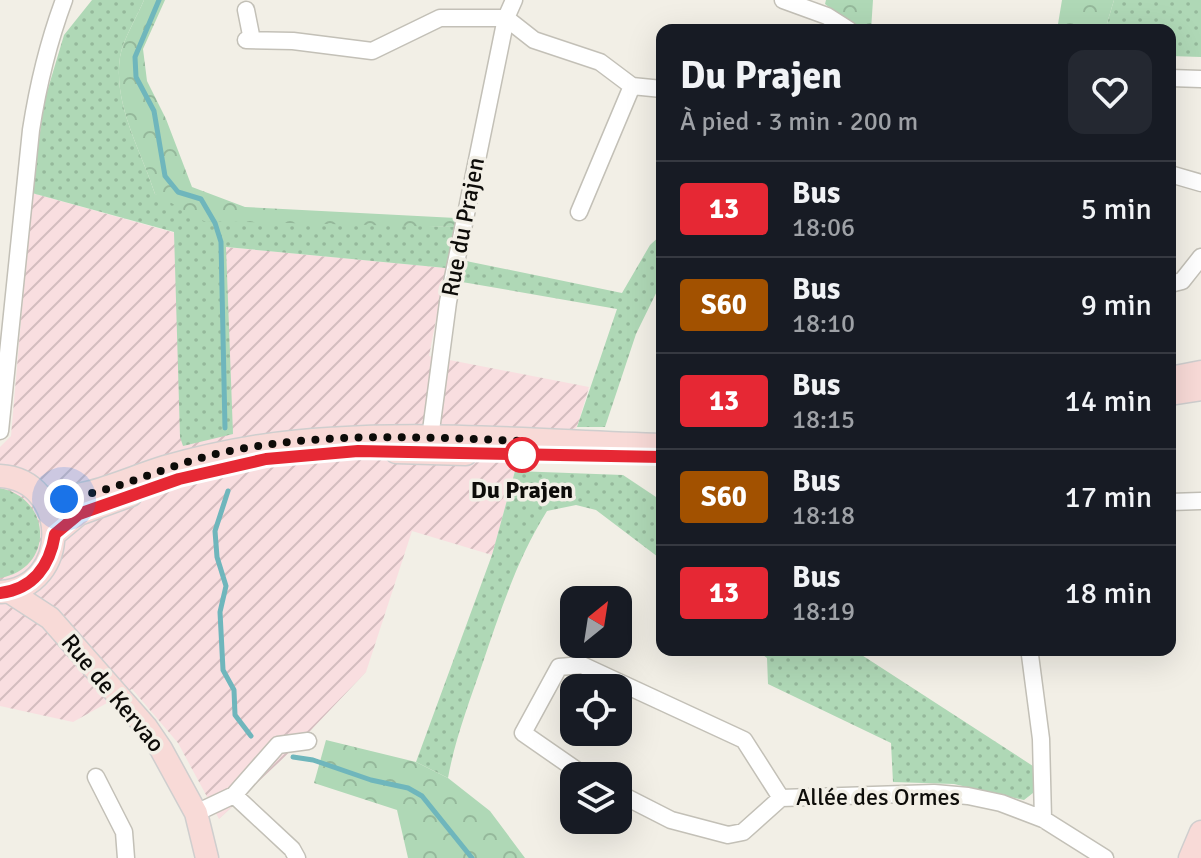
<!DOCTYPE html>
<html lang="fr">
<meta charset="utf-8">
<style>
:root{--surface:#171b24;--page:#242831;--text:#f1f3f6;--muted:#9ea1a6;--line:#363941}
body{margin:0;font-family:Signika,sans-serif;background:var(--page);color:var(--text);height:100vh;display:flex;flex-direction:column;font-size:30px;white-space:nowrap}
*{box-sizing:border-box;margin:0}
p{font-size:26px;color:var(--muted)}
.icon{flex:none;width:44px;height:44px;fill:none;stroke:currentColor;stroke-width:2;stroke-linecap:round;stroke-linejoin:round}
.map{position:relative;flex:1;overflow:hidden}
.sheet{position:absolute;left:656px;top:24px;width:520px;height:632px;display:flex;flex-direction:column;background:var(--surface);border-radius:16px;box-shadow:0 8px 32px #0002}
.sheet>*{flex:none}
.badge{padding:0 16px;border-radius:6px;font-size:28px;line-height:52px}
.needle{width:52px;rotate:30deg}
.buttons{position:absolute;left:560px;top:586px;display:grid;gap:16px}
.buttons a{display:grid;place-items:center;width:72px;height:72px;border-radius:16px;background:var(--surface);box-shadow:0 8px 32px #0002;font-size:40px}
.you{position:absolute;width:40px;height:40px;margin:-20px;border:6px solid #fff;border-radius:50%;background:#1a73e8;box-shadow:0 0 0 12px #1a73e833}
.map>.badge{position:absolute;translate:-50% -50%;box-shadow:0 0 0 4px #fff}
.round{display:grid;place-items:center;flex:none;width:84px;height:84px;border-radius:16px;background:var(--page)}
.head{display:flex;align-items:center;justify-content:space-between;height:136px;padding:0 24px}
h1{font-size:38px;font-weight:800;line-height:60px}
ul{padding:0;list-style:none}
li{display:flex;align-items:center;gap:24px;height:96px;padding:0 24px;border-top:2px solid var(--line)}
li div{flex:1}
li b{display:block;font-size:30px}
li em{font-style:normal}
li .badge{min-width:88px;font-weight:700;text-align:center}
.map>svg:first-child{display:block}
</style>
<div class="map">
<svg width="1201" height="858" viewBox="0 0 1201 858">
<defs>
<pattern id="industrial-furrows" width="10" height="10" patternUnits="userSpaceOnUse" patternTransform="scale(2)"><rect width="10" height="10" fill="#f9dee0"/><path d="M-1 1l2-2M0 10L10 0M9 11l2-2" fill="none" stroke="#d4bdbf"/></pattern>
<pattern id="grass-dots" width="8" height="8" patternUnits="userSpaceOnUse" patternTransform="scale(2)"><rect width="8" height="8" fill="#afd8b6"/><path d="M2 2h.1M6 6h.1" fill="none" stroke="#95b89b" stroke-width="1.8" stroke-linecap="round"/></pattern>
<pattern id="forest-crowns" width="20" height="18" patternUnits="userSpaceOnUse" patternTransform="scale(2)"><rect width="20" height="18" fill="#afd8b6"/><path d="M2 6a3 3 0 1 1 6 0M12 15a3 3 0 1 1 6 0" fill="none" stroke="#95b89b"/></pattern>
</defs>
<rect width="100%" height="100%" fill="#f2efe6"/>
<!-- industrial -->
<path fill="url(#industrial-furrows)" d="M32 193 225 247 446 268 429 356 589 387 577 427 528 472 515 471 492 555 412 531 366 672 294 748 219 819 178 743 132 689 73 722 0 706V447L11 436Z"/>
<!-- grass -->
<path fill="url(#grass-dots)" d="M92 0H144C137 17 123 39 120 57 113 105 141 150 155 194L300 221 455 227 446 268 226 247 233 434 183 446 180 437 174 232 32 193 44 102 64 35Z
M1114 0H1201V57L1170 56V30H1105Z
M662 234V281L636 334 605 427H577L617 309 462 282 466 261 622 293 650 245Z
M515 471 623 475 662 501V560L596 510 576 505 547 511C517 559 500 612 482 665 469 703 455 739 448 778L416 762 492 555Z
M0 488C53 499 54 569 0 578Z
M756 650H854L1036 768 1033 793 1024 800 954 784 893 782 891 743 768 684 767 658Z"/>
<!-- forest -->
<path fill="url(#forest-crowns)" d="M144 0H165L143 49 147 81 166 119 192 187 245 207 456 218 455 227 204 221 155 194C141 150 113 105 120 57 123 39 137 17 144 0Z
M826 0H873L871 30H859L825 4Z
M1062 0H1114L1105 30H1057Z
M326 740 416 762 448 778 490 811 525 858H408L397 810 314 783Z"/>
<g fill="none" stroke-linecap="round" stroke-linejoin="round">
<!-- stream -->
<path stroke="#6fb6bc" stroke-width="5" d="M159 0 135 57 136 77 154 111 165 176 178 192 201 199 215 223 221 242 225 428
M228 491 215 531 217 557 226 586 220 612 223 670 234 690 235 715 251 736
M293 757 313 760 371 780 408 788 422 796 472 858"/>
<!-- minor casing -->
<g stroke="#c3c0b7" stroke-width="19">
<path id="minor" d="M783 0 827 16 849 30
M246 10 252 40
M246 40 293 41 372 51 440 18H506L534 40 600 62 632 86 662 89
M1170 78 1201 79
M1170 174 1201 183
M579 212 632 86
M1170 284 1182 281 1201 257
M0 431 31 130C38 85 48 43 64 0
M430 438 448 302 506 18 514 0
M1170 502 1201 501
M1032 650 1030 655 1041 739 1043 819
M585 776 523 733 559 667 582 665 744 740 781 798
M96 777 124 832 126 858
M618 793 671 820 728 835 743 832 781 798 934 793 968 796 1001 803 1043 819 1105 858
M234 795 292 849 297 858
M196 813 234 795 278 745 308 741"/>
</g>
<!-- major casing -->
<g stroke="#cfcece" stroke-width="25">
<path id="major" d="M1170 378 1201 372
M1170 394 1201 389
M396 452 466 454
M0 476C70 480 72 587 1 592
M42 498C86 500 123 480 165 467 196 458 228 451 260 446 391 427 530 441 662 445
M55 534 79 514 131 495
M10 592 50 618 146 727 161 749 196 813 207 858
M1190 858 1201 832"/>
</g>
<!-- minor -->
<use href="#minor" stroke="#fff" stroke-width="16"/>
<!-- major -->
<use href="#major" stroke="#f8dad7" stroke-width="22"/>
</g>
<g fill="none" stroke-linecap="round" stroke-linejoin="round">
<!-- line casing -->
<g stroke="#fff" stroke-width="18">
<path id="line" d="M0 593C34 589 50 565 55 534L79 514 179 479 266 459 358 451 662 457"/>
</g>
<!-- line -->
<use href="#line" stroke="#e62834" stroke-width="12"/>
<!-- walk -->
<path stroke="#0d0c09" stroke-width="8" stroke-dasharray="0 14.4" d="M64 499C116 491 165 466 216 454 317 431 421 437 524 441L522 455"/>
</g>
<!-- markers -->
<circle fill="#fff" stroke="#e62834" stroke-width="4" cx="522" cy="455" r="16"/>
<g text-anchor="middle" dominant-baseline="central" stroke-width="7" stroke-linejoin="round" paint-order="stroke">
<!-- street labels -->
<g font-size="24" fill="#0d0c09" stroke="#f2efe6">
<text transform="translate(463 227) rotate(-79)">Rue du Prajen</text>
<text transform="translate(113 693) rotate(50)">Rue de Kervao</text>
<text x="878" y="797">Allée des Ormes</text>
</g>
<!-- stop labels -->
<g font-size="24" font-weight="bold" fill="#0d0c09" stroke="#f2efe6">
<text x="522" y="490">Du Prajen</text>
</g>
</g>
</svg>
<div class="buttons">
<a><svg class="needle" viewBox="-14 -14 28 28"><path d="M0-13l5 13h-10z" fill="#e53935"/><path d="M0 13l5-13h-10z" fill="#9ea1a6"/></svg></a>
<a><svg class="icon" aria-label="locate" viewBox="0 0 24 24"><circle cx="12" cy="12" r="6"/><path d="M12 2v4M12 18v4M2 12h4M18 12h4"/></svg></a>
<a><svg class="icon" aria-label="layers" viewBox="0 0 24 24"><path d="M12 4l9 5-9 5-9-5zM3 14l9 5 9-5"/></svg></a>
</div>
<div class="you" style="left:64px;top:499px"></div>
<section class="sheet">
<div class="head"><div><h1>Du Prajen</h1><p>À pied · 3 min · 200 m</p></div><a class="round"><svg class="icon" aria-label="heart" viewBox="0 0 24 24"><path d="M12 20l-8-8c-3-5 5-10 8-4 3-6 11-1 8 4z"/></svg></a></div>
<ul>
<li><span class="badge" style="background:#e62834;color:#fff">13</span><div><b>Bus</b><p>18:06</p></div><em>5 min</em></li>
<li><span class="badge" style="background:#a25100;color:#fff">S60</span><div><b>Bus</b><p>18:10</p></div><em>9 min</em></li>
<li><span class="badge" style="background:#e62834;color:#fff">13</span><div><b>Bus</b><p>18:15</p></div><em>14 min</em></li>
<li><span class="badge" style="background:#a25100;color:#fff">S60</span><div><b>Bus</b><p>18:18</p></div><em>17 min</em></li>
<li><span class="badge" style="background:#e62834;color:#fff">13</span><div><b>Bus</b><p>18:19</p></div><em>18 min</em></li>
</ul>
</section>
</div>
